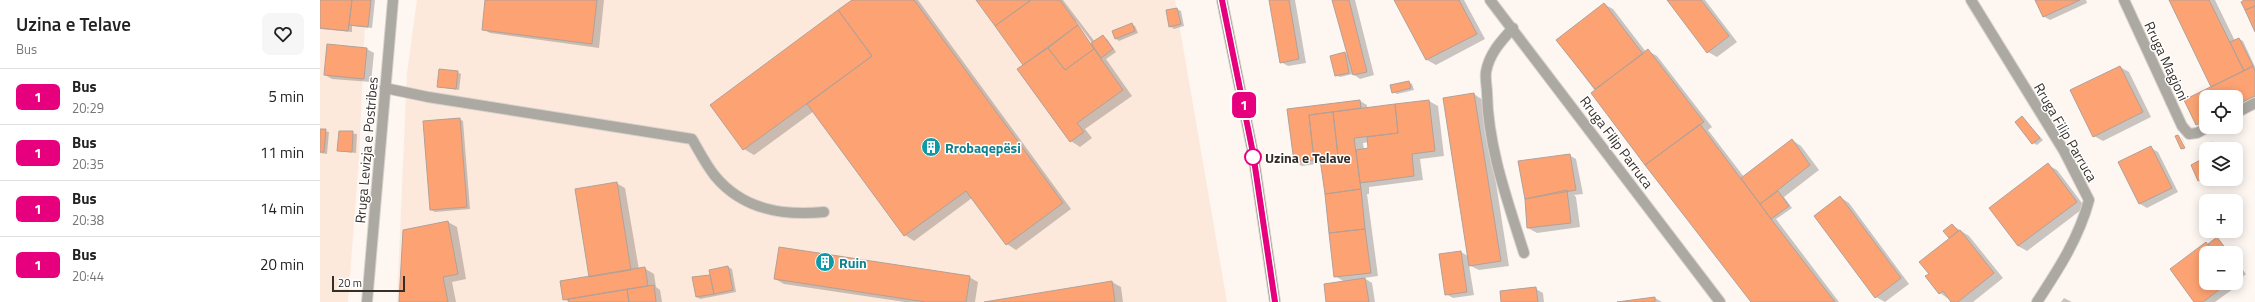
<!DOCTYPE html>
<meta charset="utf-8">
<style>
:root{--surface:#fff;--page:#f6f6f6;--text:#222;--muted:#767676;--line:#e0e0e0}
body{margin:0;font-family:"Titillium Web",sans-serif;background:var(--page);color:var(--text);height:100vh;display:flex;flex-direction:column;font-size:15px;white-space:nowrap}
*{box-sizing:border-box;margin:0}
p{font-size:13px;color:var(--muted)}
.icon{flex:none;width:22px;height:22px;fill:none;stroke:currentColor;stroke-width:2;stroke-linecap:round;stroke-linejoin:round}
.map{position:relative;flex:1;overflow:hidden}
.drawer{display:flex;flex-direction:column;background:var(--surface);width:320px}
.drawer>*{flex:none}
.badge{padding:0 8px;border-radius:6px;font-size:14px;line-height:26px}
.buttons{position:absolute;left:1879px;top:90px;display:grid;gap:8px}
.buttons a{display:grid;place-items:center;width:44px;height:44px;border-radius:8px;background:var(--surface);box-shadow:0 2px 10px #0003;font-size:20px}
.scale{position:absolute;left:12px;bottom:10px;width:73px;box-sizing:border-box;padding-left:4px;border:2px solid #342e29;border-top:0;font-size:11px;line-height:14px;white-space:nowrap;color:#342e29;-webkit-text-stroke:3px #fff;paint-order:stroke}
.map>.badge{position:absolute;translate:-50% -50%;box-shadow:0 0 0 2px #fff}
.round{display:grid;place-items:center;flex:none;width:42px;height:42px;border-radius:8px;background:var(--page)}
.head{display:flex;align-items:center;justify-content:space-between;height:68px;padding:0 16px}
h1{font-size:19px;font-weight:600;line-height:30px}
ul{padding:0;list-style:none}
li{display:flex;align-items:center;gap:12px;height:56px;padding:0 16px;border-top:1px solid var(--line)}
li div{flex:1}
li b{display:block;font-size:15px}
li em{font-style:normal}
li .badge{min-width:44px;font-weight:700;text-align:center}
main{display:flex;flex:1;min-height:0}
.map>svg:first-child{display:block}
</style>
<main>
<section class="drawer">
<div class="head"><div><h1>Uzina e Telave</h1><p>Bus</p></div><a class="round"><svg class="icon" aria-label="heart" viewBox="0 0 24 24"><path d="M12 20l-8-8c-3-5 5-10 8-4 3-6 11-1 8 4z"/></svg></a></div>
<ul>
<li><span class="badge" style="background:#e6007e;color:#fff">1</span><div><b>Bus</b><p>20:29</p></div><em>5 min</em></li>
<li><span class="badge" style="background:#e6007e;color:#fff">1</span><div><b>Bus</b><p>20:35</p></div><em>11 min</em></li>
<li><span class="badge" style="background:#e6007e;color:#fff">1</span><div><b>Bus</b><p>20:38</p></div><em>14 min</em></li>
<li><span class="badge" style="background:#e6007e;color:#fff">1</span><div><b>Bus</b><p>20:44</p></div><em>20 min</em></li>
</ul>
</section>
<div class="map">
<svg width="1935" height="302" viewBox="0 0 1935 302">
<rect width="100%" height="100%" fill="#fdf6f1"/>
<!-- built -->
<path fill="#fde9db" d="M0 0H46L39 158 28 302H0Z
M97 0H855L907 302H77L87 73Z"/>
<!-- shadow -->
<path fill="#0003" fill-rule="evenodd" d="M0 0H55L52 28 32 26V32L0 29Z
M166 0H284L279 48 170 33 163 29Z
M534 0H598L751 209 696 250 687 244 652 198 594 241 585 235 494 111 434 155 424 149 391 105Z
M657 0H743L775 42 784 37 787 39 796 52 786 59 812 96 765 129 772 138 760 147 751 141 699 69 704 65ZM756 21 773 44H770L755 22Z
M950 0H975L986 63 968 66 961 62Z
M1013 0H1035L1054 75 1040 79 1033 74 1020 77 1016 75 1025 53 1028 55Z
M1076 0H1144L1165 39 1116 65 1107 60Z
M1348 0H1385L1417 42 1397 57 1388 52Z
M1716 0H1766L1767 3 1730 20 1723 16Z
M1850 0H1895L1915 41 1919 39 1923 41 1935 67V103L1916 112V97H1886V127L1883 128 1876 124 1865 101 1892 87Z
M1284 4 1293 9 1326 52 1328 51 1337 56 1392 127 1388 130 1424 177 1472 140 1481 146 1499 170 1464 197 1472 208 1456 219 1519 302H1433L1237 40Z
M857 9 861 11 864 26 854 29 850 26Z
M811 24 815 26 818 33 799 41 796 39Z
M47 49 54 53 51 82 12 79 5 75Z
M1800 67 1809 72 1831 117 1783 141 1774 136 1752 91Z
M137 72 141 74 139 90 118 87Z
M1089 82 1092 84 1094 90 1077 94 1073 92Z
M1154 94 1163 100 1189 266 1159 270 1149 265 1154 295 1133 298 1126 294 1120 255 1141 252 1148 256Z
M1040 101 1047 105V109L1109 101 1118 106 1124 156 1100 159 1103 180 1049 187V194H1047L1058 276 1044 278 1052 283 1055 302H1007L1025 282 1015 276 1002 163 982 166 975 162 968 110ZM1049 142V149L1044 150 1043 143Z
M1702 118 1723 140 1717 145 1713 143Z
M139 119 143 121 150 209 115 212 111 210Z
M0 130 9 132 7 154 0 153Z
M20 132 37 134 36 153 18 151Z
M1857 136H1858L1862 138 1868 150 1861 137H1859L1864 150 1862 148Z
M1893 143 1899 149H1886V160L1880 149Z
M1831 148 1838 152 1858 192 1827 208 1820 204 1800 163Z
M1249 155 1256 159 1263 194 1254 195 1256 197 1260 227 1217 233 1208 228Z
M1728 165 1737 170 1765 207 1707 251 1698 246Z
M1886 178 1889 179 1883 182 1880 181Z
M296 183 305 188 319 270 324 268 334 274 336 287 340 290 342 302H249L244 299 271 277Z
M1520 197 1529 203 1589 284 1565 302 1556 297Z
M128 222 137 227 146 279 132 282 136 302H80L84 231Z
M1632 225 1649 236 1683 278 1653 302H1633L1620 293 1610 274 1631 238Z
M1897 238 1910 253H1886V283H1916V261L1926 274 1918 281 1920 284 1895 302H1875L1886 243 1889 245Z
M408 267 412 269 416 292 380 299 377 297 373 278 391 276Z
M649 277 658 282 655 302H585L464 284 455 279Z
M792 282 801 287 803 302H671Z
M1216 289 1223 293 1224 302H1182Z
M1335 298 1342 302H1304Z
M1744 298 1752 302H1741Z"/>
<!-- building -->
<path fill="#fda373" stroke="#b3a097" d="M0 0H32L28 31 0 28Z
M32 0H51L48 27 29 25Z
M165 0H277L272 44 162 30Z
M532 0H594L743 203 686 245 646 191 584 236 487 104 552 56 518 10Z
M656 0H711L675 26Z
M711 0H740L758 25 703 65 675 26Z
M949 0H969L979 59 960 63Z
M1012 0H1029L1047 72 1033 75Z
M1074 0H1139L1157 34 1106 60Z
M1347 0H1381L1409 36 1387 53Z
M1715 0H1760L1723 17Z
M1849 0H1889L1924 71 1891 87Z
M1924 0H1935V6L1925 10 1921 2Z
M1284 3 1323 54 1275 89 1236 40Z
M1935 6V32L1925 10Z
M857 8 861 24 849 27 846 10Z
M518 10 552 56 423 150 390 105Z
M812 23 815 31 795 39 792 31Z
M758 25 774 49 745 70 728 48Z
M783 35 793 49 781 58 771 43Z
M1919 38 1933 66 1924 71 1910 42Z
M7 44 47 48 44 79 4 75Z
M728 48 745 70 774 49 803 90 757 123 764 132 750 142 697 69Z
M1328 49 1384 122 1325 165 1271 93Z
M1025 52 1029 73 1015 76 1010 56Z
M1800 66 1823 112 1773 137 1750 90Z
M1933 66 1935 71V96L1916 105V97H1886V120L1876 125 1864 100Z
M119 69 138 71 136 89 117 87Z
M1089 81 1091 88 1072 93 1070 85Z
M1154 93 1181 261 1149 266 1123 98Z
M1040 100 1041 108 989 115 994 160 974 162 967 109Z
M1109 100 1115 151 1092 154 1094 176 1040 183 1036 150 1048 148 1047 137 1078 133 1075 104Z
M1075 104 1078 133 1034 138 1041 189 1005 194 1000 159 1018 156 1013 112Z
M1013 112 1018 156 994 160 989 115Z
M1702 116 1720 138 1712 144 1695 122Z
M140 118 147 207 110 210 103 121Z
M1380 124 1451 219 1515 302H1431L1325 165Z
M0 129H6L4 152H0Z
M19 131H33L32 152 17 151Z
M1858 135 1865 148 1861 149 1855 136Z
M1472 139 1490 165 1440 204 1421 178Z
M1893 142 1897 149H1886V162L1879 149Z
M1831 146 1852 188 1819 204 1798 162Z
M1250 154 1256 190 1205 199 1198 161Z
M1882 159 1886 166V177L1878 181 1871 165Z
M1728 163 1757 202 1698 246 1669 208Z
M297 182 311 270 269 277 255 189Z
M1041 189 1045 229 1009 233 1005 194Z
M1247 190 1251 223 1207 228 1205 199Z
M1458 191 1469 206 1451 219 1440 204Z
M1520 196 1581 278 1555 298 1494 216Z
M128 221 138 274 123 277 128 302H79L83 230Z
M1632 224 1638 231 1629 238 1623 231Z
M1045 229 1051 273 1014 277 1009 233Z
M1640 230 1674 273 1638 302H1631L1623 291 1619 294 1605 276 1609 274 1599 262Z
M1897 237 1909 253H1894L1888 244Z
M1886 242 1894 253H1886V283H1908L1883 302H1874L1850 269Z
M459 247 650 276 646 302H606L454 279Z
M1141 251 1147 292 1125 295 1119 254Z
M1916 263 1923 272 1916 277Z
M408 266 413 290 394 294 389 270Z
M325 267 328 286 243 300 240 281Z
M390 275 394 294 376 297 372 277Z
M1045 278 1049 302H1006L1004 284Z
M792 281 795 302H664Z
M334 285 336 302H309L307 289Z
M1216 287 1218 302H1181L1180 291Z
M307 289 309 302H249L248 299Z
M1335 297V302H1297Z"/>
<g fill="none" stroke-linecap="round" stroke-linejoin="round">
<!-- service casing -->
<g stroke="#d9d2cd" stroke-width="12">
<path id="service" d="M1170 0 1400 302
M1651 0 1744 151 1769 200C1759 238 1738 270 1717 302
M1193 28C1181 41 1169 54 1166 72 1165 79 1167 87 1167 93 1168 148 1188 202 1204 253
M65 88 108 97 372 139C379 151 386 165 395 176 423 210 463 216 504 212
M1851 102 1862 126 1869 134 1877 133 1888 127
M1916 113 1935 103"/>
</g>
<!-- minor casing -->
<g stroke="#d9d2cd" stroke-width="12">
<path id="minor" d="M1804 0 1851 102"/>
</g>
<!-- tertiary casing -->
<g stroke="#d9d2cd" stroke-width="12">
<path id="tertiary" d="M47 302 73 0"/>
</g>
<!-- secondary casing -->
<g stroke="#d9d2cd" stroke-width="12">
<path id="secondary" d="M902 0 933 153 955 302"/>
</g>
<!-- service -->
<use href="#service" stroke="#aba9a1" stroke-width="10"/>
<!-- minor -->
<use href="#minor" stroke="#aba9a1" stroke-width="10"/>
<!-- tertiary -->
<use href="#tertiary" stroke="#aba9a1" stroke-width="10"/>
<!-- secondary -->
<use href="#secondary" stroke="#868377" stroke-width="10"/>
</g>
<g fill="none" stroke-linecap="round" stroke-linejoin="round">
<!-- line casing -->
<g stroke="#fff" stroke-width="9">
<path id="line" d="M902 0 933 153 955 302"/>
</g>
<!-- line -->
<use href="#line" stroke="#e6007e" stroke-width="6"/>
</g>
<!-- icons -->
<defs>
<g id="building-disc" transform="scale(1)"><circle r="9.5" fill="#0f9aa8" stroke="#fff"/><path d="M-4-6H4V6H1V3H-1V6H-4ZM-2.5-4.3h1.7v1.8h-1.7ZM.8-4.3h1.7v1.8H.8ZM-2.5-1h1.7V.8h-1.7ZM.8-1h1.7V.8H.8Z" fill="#fff"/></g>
</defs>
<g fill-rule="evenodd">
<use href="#building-disc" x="611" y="147"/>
<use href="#building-disc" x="505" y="262"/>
</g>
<!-- markers -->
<circle fill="#fff" stroke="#e6007e" stroke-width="2" cx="933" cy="157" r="8"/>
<g text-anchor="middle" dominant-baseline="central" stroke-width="3" stroke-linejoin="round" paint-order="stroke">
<!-- street labels -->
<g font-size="14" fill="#342e29" stroke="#fff">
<text transform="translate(1847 61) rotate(65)">Rruga Magjoni</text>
<text transform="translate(1746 132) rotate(60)">Rruga Filip Parruca</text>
<text transform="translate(1297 142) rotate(53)">Rruga Filip Parruca</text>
<text transform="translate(46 150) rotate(-85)">Rruga Levizja e Postribes</text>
</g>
<!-- culture labels -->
<g font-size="14" font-weight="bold" fill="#0d838f" stroke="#fff" text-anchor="start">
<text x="625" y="147">Rrobaqepësi</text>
<text x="519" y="262">Ruin</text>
</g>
<!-- stop labels -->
<g font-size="14" font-weight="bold" fill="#342e29" stroke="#fff" text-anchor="start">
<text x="945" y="157">Uzina e Telave</text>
</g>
</g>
</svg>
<div class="buttons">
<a><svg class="icon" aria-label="locate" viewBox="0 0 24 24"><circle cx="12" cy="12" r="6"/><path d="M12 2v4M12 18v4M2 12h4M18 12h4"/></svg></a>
<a><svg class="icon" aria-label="layers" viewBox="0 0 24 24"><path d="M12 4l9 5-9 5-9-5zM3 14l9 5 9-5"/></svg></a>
<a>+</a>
<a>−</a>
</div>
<div class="scale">20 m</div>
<b class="badge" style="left:924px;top:105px;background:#e6007e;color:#fff">1</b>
</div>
</main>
